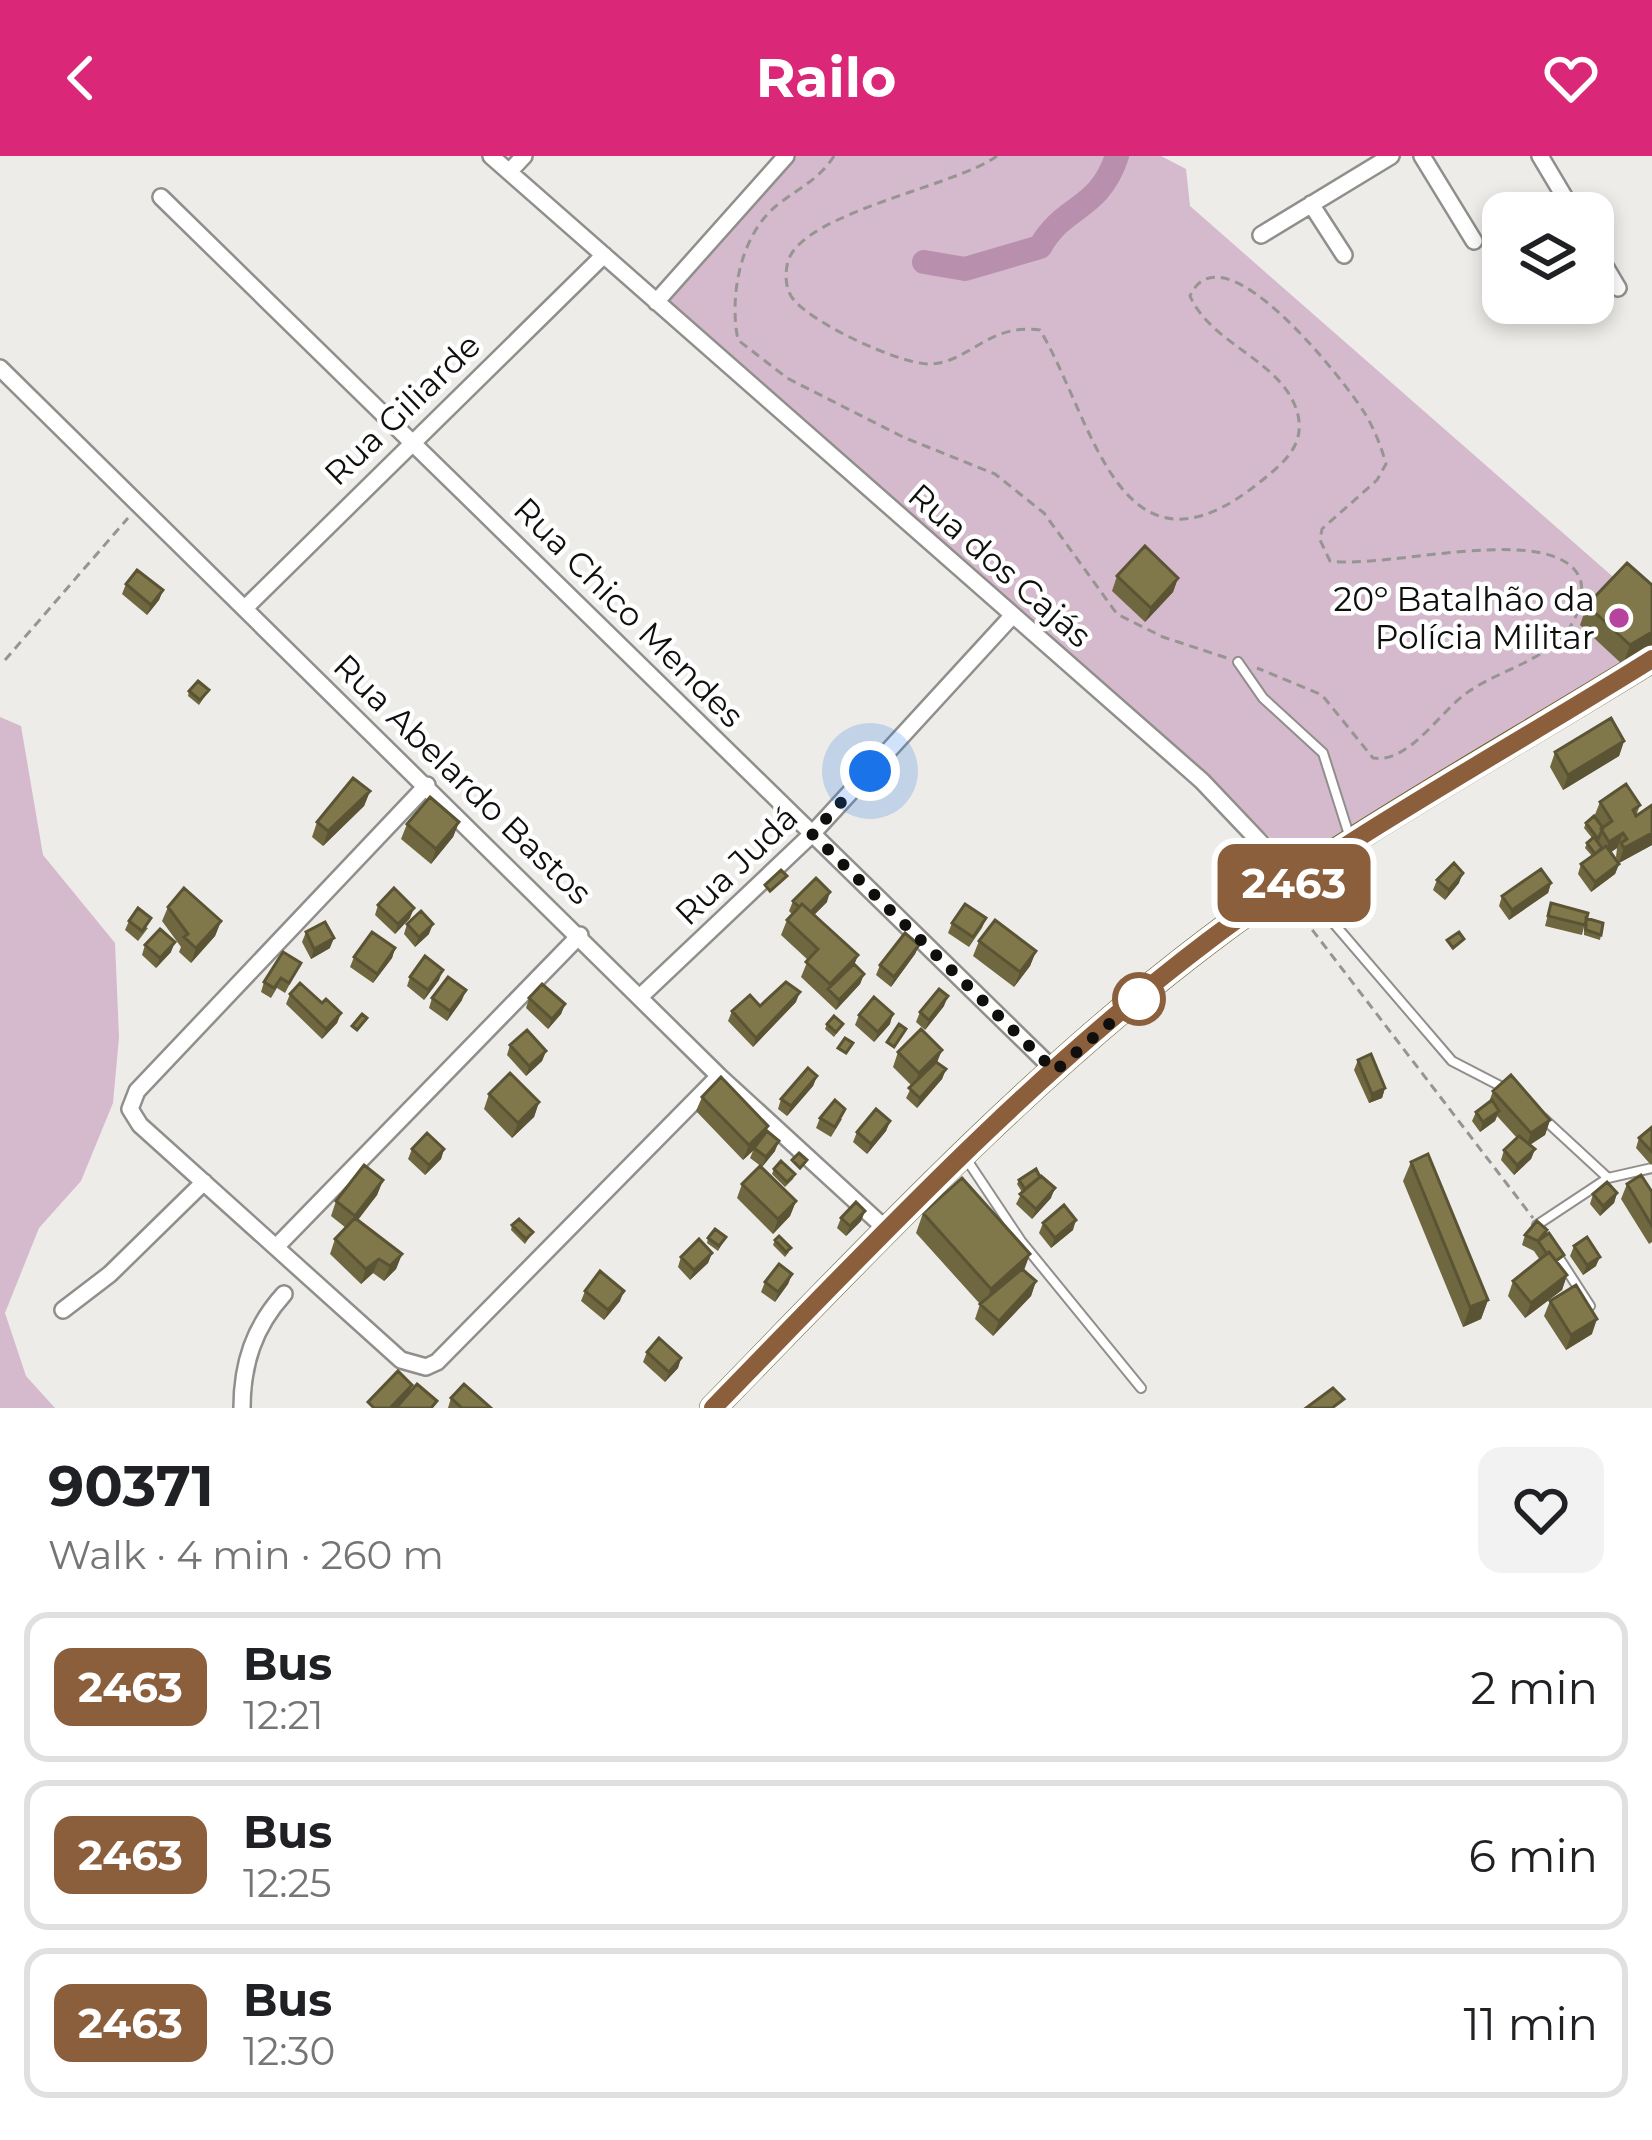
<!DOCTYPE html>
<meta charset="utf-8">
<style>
:root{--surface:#fff;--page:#f2f2f2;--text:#202124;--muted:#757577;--line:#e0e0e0;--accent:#db2777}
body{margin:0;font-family:Montserrat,sans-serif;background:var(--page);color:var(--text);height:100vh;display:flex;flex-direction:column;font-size:45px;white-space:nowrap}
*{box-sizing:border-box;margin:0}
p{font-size:39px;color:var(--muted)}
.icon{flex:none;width:66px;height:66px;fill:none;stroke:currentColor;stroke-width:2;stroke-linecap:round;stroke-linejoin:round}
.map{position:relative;height:1252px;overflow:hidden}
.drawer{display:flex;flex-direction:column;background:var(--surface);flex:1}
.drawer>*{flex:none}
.badge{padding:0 24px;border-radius:18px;font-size:42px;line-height:78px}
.controls{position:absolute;left:1482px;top:36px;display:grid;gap:24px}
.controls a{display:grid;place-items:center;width:132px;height:132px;border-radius:24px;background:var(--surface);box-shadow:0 6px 18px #0003;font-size:60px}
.you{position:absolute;width:60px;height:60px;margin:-30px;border:9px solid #fff;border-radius:50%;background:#1a73e8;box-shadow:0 0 0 18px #1a73e833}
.map>.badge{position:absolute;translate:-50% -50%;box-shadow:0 0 0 6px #fff}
.round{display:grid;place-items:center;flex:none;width:126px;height:126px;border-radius:24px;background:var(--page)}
.summary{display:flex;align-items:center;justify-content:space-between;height:204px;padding:0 48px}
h1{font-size:57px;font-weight:700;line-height:90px}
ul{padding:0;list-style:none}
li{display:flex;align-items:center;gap:36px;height:150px;margin:0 24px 18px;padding:0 24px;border:6px solid var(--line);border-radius:24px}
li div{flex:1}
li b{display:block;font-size:45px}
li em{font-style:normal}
li .badge{min-width:132px;font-weight:700;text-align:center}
header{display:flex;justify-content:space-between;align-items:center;height:156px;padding:0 48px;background:var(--accent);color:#fff;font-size:54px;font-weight:700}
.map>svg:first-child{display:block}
</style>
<header><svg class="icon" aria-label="back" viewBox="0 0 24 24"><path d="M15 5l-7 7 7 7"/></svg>Railo<svg class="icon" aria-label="heart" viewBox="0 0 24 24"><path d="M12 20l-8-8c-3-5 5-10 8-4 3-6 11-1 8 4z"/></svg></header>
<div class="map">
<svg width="1652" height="1252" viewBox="0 0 1652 1252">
<rect width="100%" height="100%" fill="#edece8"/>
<!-- green -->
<path fill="#d5b9cd" d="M796 0H1161L1186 13 1190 50 1652 455V492L1295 704 1009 444 666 146Z
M0 561 21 570 43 699 115 787 119 881 113 947 81 1025 39 1072 5 1157 26 1220 55 1252H0Z"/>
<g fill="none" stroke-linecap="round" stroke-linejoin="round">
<!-- river -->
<path stroke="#b88fac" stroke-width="24" d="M924 106 965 113 1040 91C1065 47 1098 56 1117 0"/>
<!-- lane casing -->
<g stroke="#908f8c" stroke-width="12">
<path id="lane" d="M1238 506 1263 542 1323 597 1350 682
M1300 728 1452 905 1508 934
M1543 962 1608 1022
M967 1004 1021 1085 1141 1232
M1541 1074 1537 1069 1608 1022 1652 1012
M1559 1102 1590 1150"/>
</g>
<!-- street casing -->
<g stroke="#908f8c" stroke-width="20">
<path id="street" d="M491 0 1202 625 1297 725
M1422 0 1474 85
M1540 0 1574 57
M509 16 524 0
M161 41 1055 915
M1311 48 1344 99
M1261 79 1391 0
M1593 90 1618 132
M656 146 786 0
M0 212 719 920 887 1074
M245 452 604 99
M427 629 137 935 130 953 140 969 401 1204 426 1211 437 1206 719 920
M642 839 812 678 1013 459
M278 1089 580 779
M63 1154 110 1118 204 1026
M242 1252C242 1208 254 1171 284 1138"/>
</g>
<!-- primary casing -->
<g stroke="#6a6128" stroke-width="28">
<path id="primary" d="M713 1252C871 1090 1027 922 1208 785 1346 680 1504 595 1652 503"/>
</g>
<!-- path -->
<path stroke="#969592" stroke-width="3" stroke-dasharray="9 6" stroke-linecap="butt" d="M834 0C819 24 797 33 776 50 740 80 729 141 738 184L787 222 903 281 995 318 1044 357 1117 458 1163 481 1230 503
M997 0C954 31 804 56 788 105 785 117 785 129 791 140 806 165 899 208 929 208 970 207 987 167 1040 174 1094 264 1119 440 1260 326 1282 308 1305 291 1298 259 1285 205 1212 190 1190 140 1222 68 1343 223 1364 256 1374 272 1381 290 1386 308L1377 324 1322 373 1320 384 1330 405C1386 413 1534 370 1574 413 1583 423 1583 435 1580 448 1567 501 1507 509 1468 536 1440 555 1409 608 1373 602L1322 539 1257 512
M5 504 128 362
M1294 750 1533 1062"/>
<!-- lane -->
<use href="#lane" stroke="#fff" stroke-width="8"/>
<!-- street -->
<use href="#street" stroke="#fff" stroke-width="15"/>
<!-- primary -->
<use href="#primary" stroke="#c3bb86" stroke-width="24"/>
</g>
<!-- wall -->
<path fill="#6e6740" d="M1117 420 1178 422 1173 436 1145 466 1112 435Z
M126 428 163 434 159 444 147 459 122 438Z
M1652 429V492L1623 509 1580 469 1587 449Z
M209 534 199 549 188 540 189 535Z
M1624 585 1619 600 1563 634 1550 611 1555 596Z
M370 635 364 650 323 690 312 681 317 666Z
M1600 646 1640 649 1636 660 1652 649V689L1619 707 1616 701 1617 692 1611 696 1619 708 1615 718 1591 736 1578 718 1581 708 1592 700 1585 692 1587 687 1592 682 1584 672 1586 667 1594 661Z
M459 666 453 681 431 708 401 683 407 668Z
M1437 724 1459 727 1445 744 1433 734Z
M1551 727 1548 737 1509 764 1499 750 1502 740Z
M793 745 827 746 814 759 858 799 854 809 864 818 860 828 836 854 801 821 808 804 781 779 787 764 792 758 789 755Z
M1551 747 1587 763 1601 779 1600 784 1584 779V771L1582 779 1545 770Z
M378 749 410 762 395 778 375 759Z
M168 751 221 765 215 780 191 807 179 796 181 791 162 765Z
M986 762 982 772 969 791 948 777 952 767Z
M129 765 148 772 138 785 125 774Z
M407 768 429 778 415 791 404 778Z
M306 776 330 792 311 803 302 786Z
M979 785 1036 795 1030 810 1014 831 973 800Z
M145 789 171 796 156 812 142 799Z
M919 789 915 798 891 831 876 819 880 809Z
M395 792 392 802 373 827 350 811 354 801Z
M301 807 285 837 277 832 271 842 261 836 264 826Z
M410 821 439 824 424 844 407 830Z
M290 838 322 847 341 857 337 867 322 883 286 848Z
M432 842 462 844 447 865 429 852Z
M529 842 565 848 561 858 548 873 526 852Z
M796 846 753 891 728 865 732 855Z
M944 850 925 874 916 866 920 856Z
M859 859 890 868 874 886 855 869Z
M827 868H843L834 881 825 873Z
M510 889 546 895 542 905 526 920 507 899Z
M898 896 937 906 946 913 942 923 917 952 906 942 912 930 893 911Z
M1358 904 1385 932 1382 942 1369 947 1354 914Z
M817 920 813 930 787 960 778 953 781 943Z
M1493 935 1550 964 1545 979 1530 989 1535 993 1531 1003 1514 1019 1501 1004 1504 994 1517 982 1497 960 1495 965 1480 976 1472 965 1476 956 1489 946Z
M489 938 539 946 534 961 512 982 484 953Z
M702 941 768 970 766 977 775 995 762 1011 750 1002 753 995 743 1004 696 955Z
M820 962 842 963 831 981 816 972Z
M890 965 886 975 867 998 853 986 857 976Z
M1652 971V1008L1651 1009 1636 992 1639 982Z
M412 993H444L441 1003 425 1019 408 1003Z
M1411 1006 1488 1144 1481 1163 1463 1171 1403 1025Z
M774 1013 795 1018 793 1023 785 1031 772 1018Z
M383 1024 377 1039 358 1064 402 1098 396 1113 384 1125 373 1117 361 1128 330 1098 335 1083 346 1072 331 1060 336 1045Z
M1019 1024 1051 1042 1032 1063 1016 1048 1022 1036 1017 1028Z
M742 1028 796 1045 790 1060 773 1078 737 1042Z
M1627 1028 1652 1036V1086L1649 1088 1621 1043Z
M1617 1037 1614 1047 1600 1060 1590 1048 1593 1038Z
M865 1055 861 1065 846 1080 837 1072 841 1062Z
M923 1057 1036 1125 1031 1140 993 1180 975 1163 980 1148 916 1077Z
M1043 1067 1073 1074 1051 1092 1039 1077Z
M512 1069 533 1076 525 1088 511 1074Z
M1525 1079 1545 1080 1560 1110 1567 1119 1562 1134 1525 1162 1508 1140 1513 1125 1540 1104 1534 1095 1522 1089Z
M726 1081 718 1095 707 1087 708 1082Z
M775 1084 789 1096 785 1101 773 1089Z
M1574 1090 1596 1110 1583 1119 1570 1100Z
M712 1097 708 1107 690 1124 678 1111 681 1101Z
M792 1118 788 1128 775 1146 761 1136 765 1126Z
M585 1135 620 1145 604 1164 581 1145Z
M1550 1145 1592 1178 1566 1194 1544 1160Z
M647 1196 681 1202 678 1212 665 1226 643 1206Z
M451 1242 491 1252H448Z"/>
<!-- shaded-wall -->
<path fill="#5a5434" d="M1178 422 1173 436 1145 466 1151 452Z
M163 434 159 444 147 459 151 449Z
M1652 476V492L1623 509 1630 489Z
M1624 585 1619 600 1563 634 1568 619Z
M370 635 364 650 323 690 328 675Z
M459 666 453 681 431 708 436 693Z
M1623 677 1617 692 1604 701 1609 686Z
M1652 677V689L1619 707 1624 692Z
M1619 708 1615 718 1591 736 1595 726Z
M1463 717 1459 727 1445 744 1449 734Z
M1551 727 1548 737 1509 764 1512 754Z
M830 736 827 746 804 769 807 759Z
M414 752 410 762 395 778 398 768Z
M221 765 215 780 191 807 196 792Z
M433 768 429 778 415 791 419 781Z
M334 782 330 792 311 803 314 793Z
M175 786 171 796 156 812 160 802Z
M919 789 915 798 891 831 894 821Z
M395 792 392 802 373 827 377 818Z
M1036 795 1030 810 1014 831 1020 816Z
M858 799 852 814 828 833 830 828Z
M443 814 439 824 424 844 428 834Z
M864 818 860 828 836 854 839 844Z
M466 834 462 844 447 865 450 855Z
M800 836 796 846 753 891 756 882Z
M948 840 944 850 925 874 929 864Z
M565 848 561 858 548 873 552 863Z
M341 857 337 867 322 883 326 873Z
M893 858 890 868 874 886 878 876Z
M942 894 936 909 913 932 919 917Z
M546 895 542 905 526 920 529 910Z
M946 913 942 923 917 952 920 942Z
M817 920 813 930 787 960 791 950Z
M1385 932 1382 942 1369 947 1372 938Z
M539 946 534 961 512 982 518 967Z
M1499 955 1495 965 1480 976 1483 966Z
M1550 964 1545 979 1526 991 1531 977Z
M890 965 886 975 867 998 871 988Z
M768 970 763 985 743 1004 749 989Z
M779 985 775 995 762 1011 766 1001Z
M444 993 441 1003 425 1019 429 1009Z
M1535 993 1531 1003 1514 1019 1517 1009Z
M383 1024 377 1039 349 1075 355 1060Z
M1055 1032 1051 1042 1032 1063 1036 1053Z
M1617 1037 1614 1047 1600 1060 1603 1050Z
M796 1045 790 1060 773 1078 778 1063Z
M865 1055 861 1065 846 1080 850 1070Z
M1076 1064 1073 1074 1051 1092 1055 1082Z
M712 1097 708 1107 690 1124 694 1114Z
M402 1098 396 1113 384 1125 390 1110Z
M1030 1098 1023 1117 984 1153 991 1133Z
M1600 1101 1596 1110 1583 1119 1587 1109Z
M379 1103 373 1117 361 1128 366 1113Z
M792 1118 788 1128 775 1146 778 1136Z
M1567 1119 1562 1134 1525 1162 1531 1147Z
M1036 1125 1031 1140 993 1180 999 1165Z
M624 1135 620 1145 604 1164 608 1154Z
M1488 1144 1481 1163 1463 1171 1470 1151Z
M1597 1163 1592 1178 1566 1194 1571 1179Z
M681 1202 678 1212 665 1226 669 1216Z
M412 1229 409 1239 396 1252H390Z"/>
<!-- building -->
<path fill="#80784b" stroke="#5a5434" stroke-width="3" d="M1145 390 1178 422 1151 452 1117 420Z
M1627 407 1652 429V476L1630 489 1587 449Z
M137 414 163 434 151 449 126 428Z
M198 525 209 534 200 544 189 535Z
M1611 562 1624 585 1568 619 1555 596Z
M353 622 370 635 328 675 317 666Z
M1626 628 1640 649 1633 654 1636 660 1652 649V677L1624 692 1621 687 1627 683 1623 677 1609 686 1601 673 1612 665 1600 646Z
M430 641 459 666 436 693 407 668Z
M1594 660 1603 672 1598 683 1586 667Z
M1594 681 1602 692 1595 698 1587 687Z
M1606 690 1619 708 1595 726 1581 708Z
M1454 707 1463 717 1449 734 1437 724Z
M1541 713 1551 727 1512 754 1502 740Z
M781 714 787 720 770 735 765 729Z
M816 722 830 736 811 756 802 748 799 751 793 745Z
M184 732 221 765 196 792 184 781 188 778 168 751Z
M394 732 414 752 398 768 378 749Z
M1551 747 1588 757 1585 769 1548 760Z
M802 748 858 799 830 828 806 806 818 793 787 764Z
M965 748 986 762 973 781 952 767Z
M138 752 151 762 142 775 129 765Z
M421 755 433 768 419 781 407 768Z
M1586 762 1603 767 1601 779 1586 774Z
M995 764 1036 795 1020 816 979 785Z
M325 766 334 782 314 793 306 776Z
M160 773 175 786 160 802 145 789Z
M372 776 395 792 377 818 354 801Z
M1459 776 1464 783 1453 792 1447 784Z
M905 777 919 789 894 821 880 809Z
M283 796 301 807 289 827 281 822 274 832 264 826Z
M425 800 443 814 428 834 410 821Z
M854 808 864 818 839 844 828 833Z
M448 821 466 834 450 855 432 842Z
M786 826 800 836 756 882 732 855 750 839 760 850Z
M300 827 322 847 326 843 341 857 326 873 290 838Z
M542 828 565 848 552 863 529 842Z
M939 833 948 840 929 864 920 856Z
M874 841 893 858 878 876 859 859Z
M362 858 367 862 357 874 352 870Z
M834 860 843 868 836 876 827 868Z
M899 868 906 873 894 891 887 886Z
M921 873 942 894 919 917 898 896Z
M527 874 546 895 529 910 510 889Z
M845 882 853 887 846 897 838 892Z
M1371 898 1385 932 1372 938 1358 904Z
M936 906 946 913 920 942 909 932Z
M808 912 817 920 791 950 781 943Z
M510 917 539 946 518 967 489 938Z
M1511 919 1550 964 1531 977 1493 935Z
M721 921 768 970 749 989 702 941Z
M835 944 845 953 835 971 820 962Z
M1492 944 1499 955 1483 966 1476 956Z
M876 953 890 965 871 988 857 976Z
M1652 971V996L1639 982Z
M767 975 779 985 766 1001 754 992Z
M427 977 444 993 429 1009 412 993Z
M1519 980 1535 993 1517 1009 1504 994Z
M799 997 807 1004 800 1012 792 1004Z
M1428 998 1488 1144 1470 1151 1411 1006Z
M781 1005 795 1018 787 1026 774 1013Z
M364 1009 383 1024 355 1060 336 1045Z
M760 1010 796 1045 778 1063 742 1028Z
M1036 1013 1040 1021 1025 1033 1019 1024Z
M1641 1019 1652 1036V1070L1627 1028Z
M1041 1020 1055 1032 1036 1053 1020 1038Z
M962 1022 1030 1098 991 1133 923 1057Z
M1607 1026 1617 1037 1603 1050 1593 1038Z
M856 1046 865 1055 850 1070 841 1062Z
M1064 1049 1076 1064 1055 1082 1043 1067Z
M355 1062 402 1098 390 1110 379 1103 366 1113 335 1083Z
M519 1063 533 1076 526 1083 512 1069Z
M1537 1065 1547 1074 1538 1085 1549 1077 1564 1099 1556 1105 1549 1096 1547 1098 1538 1085 1525 1079Z
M715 1073 726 1081 719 1090 708 1082Z
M779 1080 791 1092 786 1096 775 1084Z
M1587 1081 1600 1101 1587 1109 1574 1090Z
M699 1083 712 1097 694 1114 681 1101Z
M1549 1096 1567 1119 1531 1147 1513 1125Z
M779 1108 792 1118 778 1136 765 1126Z
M1022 1113 1036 1125 999 1165 980 1148Z
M600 1115 624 1135 608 1154 585 1135Z
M1576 1129 1597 1163 1571 1179 1550 1145Z
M659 1182 681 1202 669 1216 647 1196Z
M398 1215 412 1229 390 1252H374L368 1246Z
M417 1228 437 1245 431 1252H396Z
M464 1228 491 1252H462L451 1242Z
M1333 1232 1344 1243 1332 1252H1306Z"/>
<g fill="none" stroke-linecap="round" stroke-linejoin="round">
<!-- line casing -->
<g stroke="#fff" stroke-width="27">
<path id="line" d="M713 1252C871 1090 1027 922 1208 785 1347 680 1504 596 1652 503"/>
</g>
<!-- line -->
<use href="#line" stroke="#8b5e3c" stroke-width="18"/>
<!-- walk -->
<path stroke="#0f0f0e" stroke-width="12" stroke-dasharray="0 21.6" d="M870 615 812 678 1055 915 1147 835 1139 843"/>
</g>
<!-- markers -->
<circle fill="#b6449f" stroke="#fff" stroke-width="4.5" cx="1619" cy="462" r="12"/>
<circle fill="#fff" stroke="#8b5e3c" stroke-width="6" cx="1139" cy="843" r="24"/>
<g text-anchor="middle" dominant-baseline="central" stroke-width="9" stroke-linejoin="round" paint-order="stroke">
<!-- street labels -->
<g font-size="33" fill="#0f0f0e" stroke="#fff">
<text transform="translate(402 253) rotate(-44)">Rua Giliarde</text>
<text transform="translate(1000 409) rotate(41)">Rua dos Cajás</text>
<text transform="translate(629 456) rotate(45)">Rua Chico Mendes</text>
<text transform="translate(463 623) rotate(44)">Rua Abelardo Bastos</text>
<text transform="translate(736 709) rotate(-44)">Rua Judá</text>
</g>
<!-- poi labels -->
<g font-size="33" fill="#0f0f0e" stroke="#fff" text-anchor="end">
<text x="1595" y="443">20º Batalhão da<tspan x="1595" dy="38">Polícia Militar</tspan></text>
</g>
</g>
</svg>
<div class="controls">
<a><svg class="icon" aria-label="layers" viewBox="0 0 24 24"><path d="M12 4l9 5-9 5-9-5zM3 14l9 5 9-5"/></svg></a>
</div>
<div class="you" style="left:870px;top:615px"></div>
<b class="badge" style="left:1294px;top:727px;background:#8b5e3c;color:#fff">2463</b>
</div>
<section class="drawer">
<div class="summary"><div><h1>90371</h1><p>Walk · 4 min · 260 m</p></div><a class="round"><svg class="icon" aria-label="heart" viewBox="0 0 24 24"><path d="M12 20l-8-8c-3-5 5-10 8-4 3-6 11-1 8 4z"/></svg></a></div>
<ul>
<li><span class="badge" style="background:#8b5e3c;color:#fff">2463</span><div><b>Bus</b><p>12:21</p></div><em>2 min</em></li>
<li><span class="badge" style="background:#8b5e3c;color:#fff">2463</span><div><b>Bus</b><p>12:25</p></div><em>6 min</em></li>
<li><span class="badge" style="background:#8b5e3c;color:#fff">2463</span><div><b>Bus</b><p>12:30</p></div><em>11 min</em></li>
</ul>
</section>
